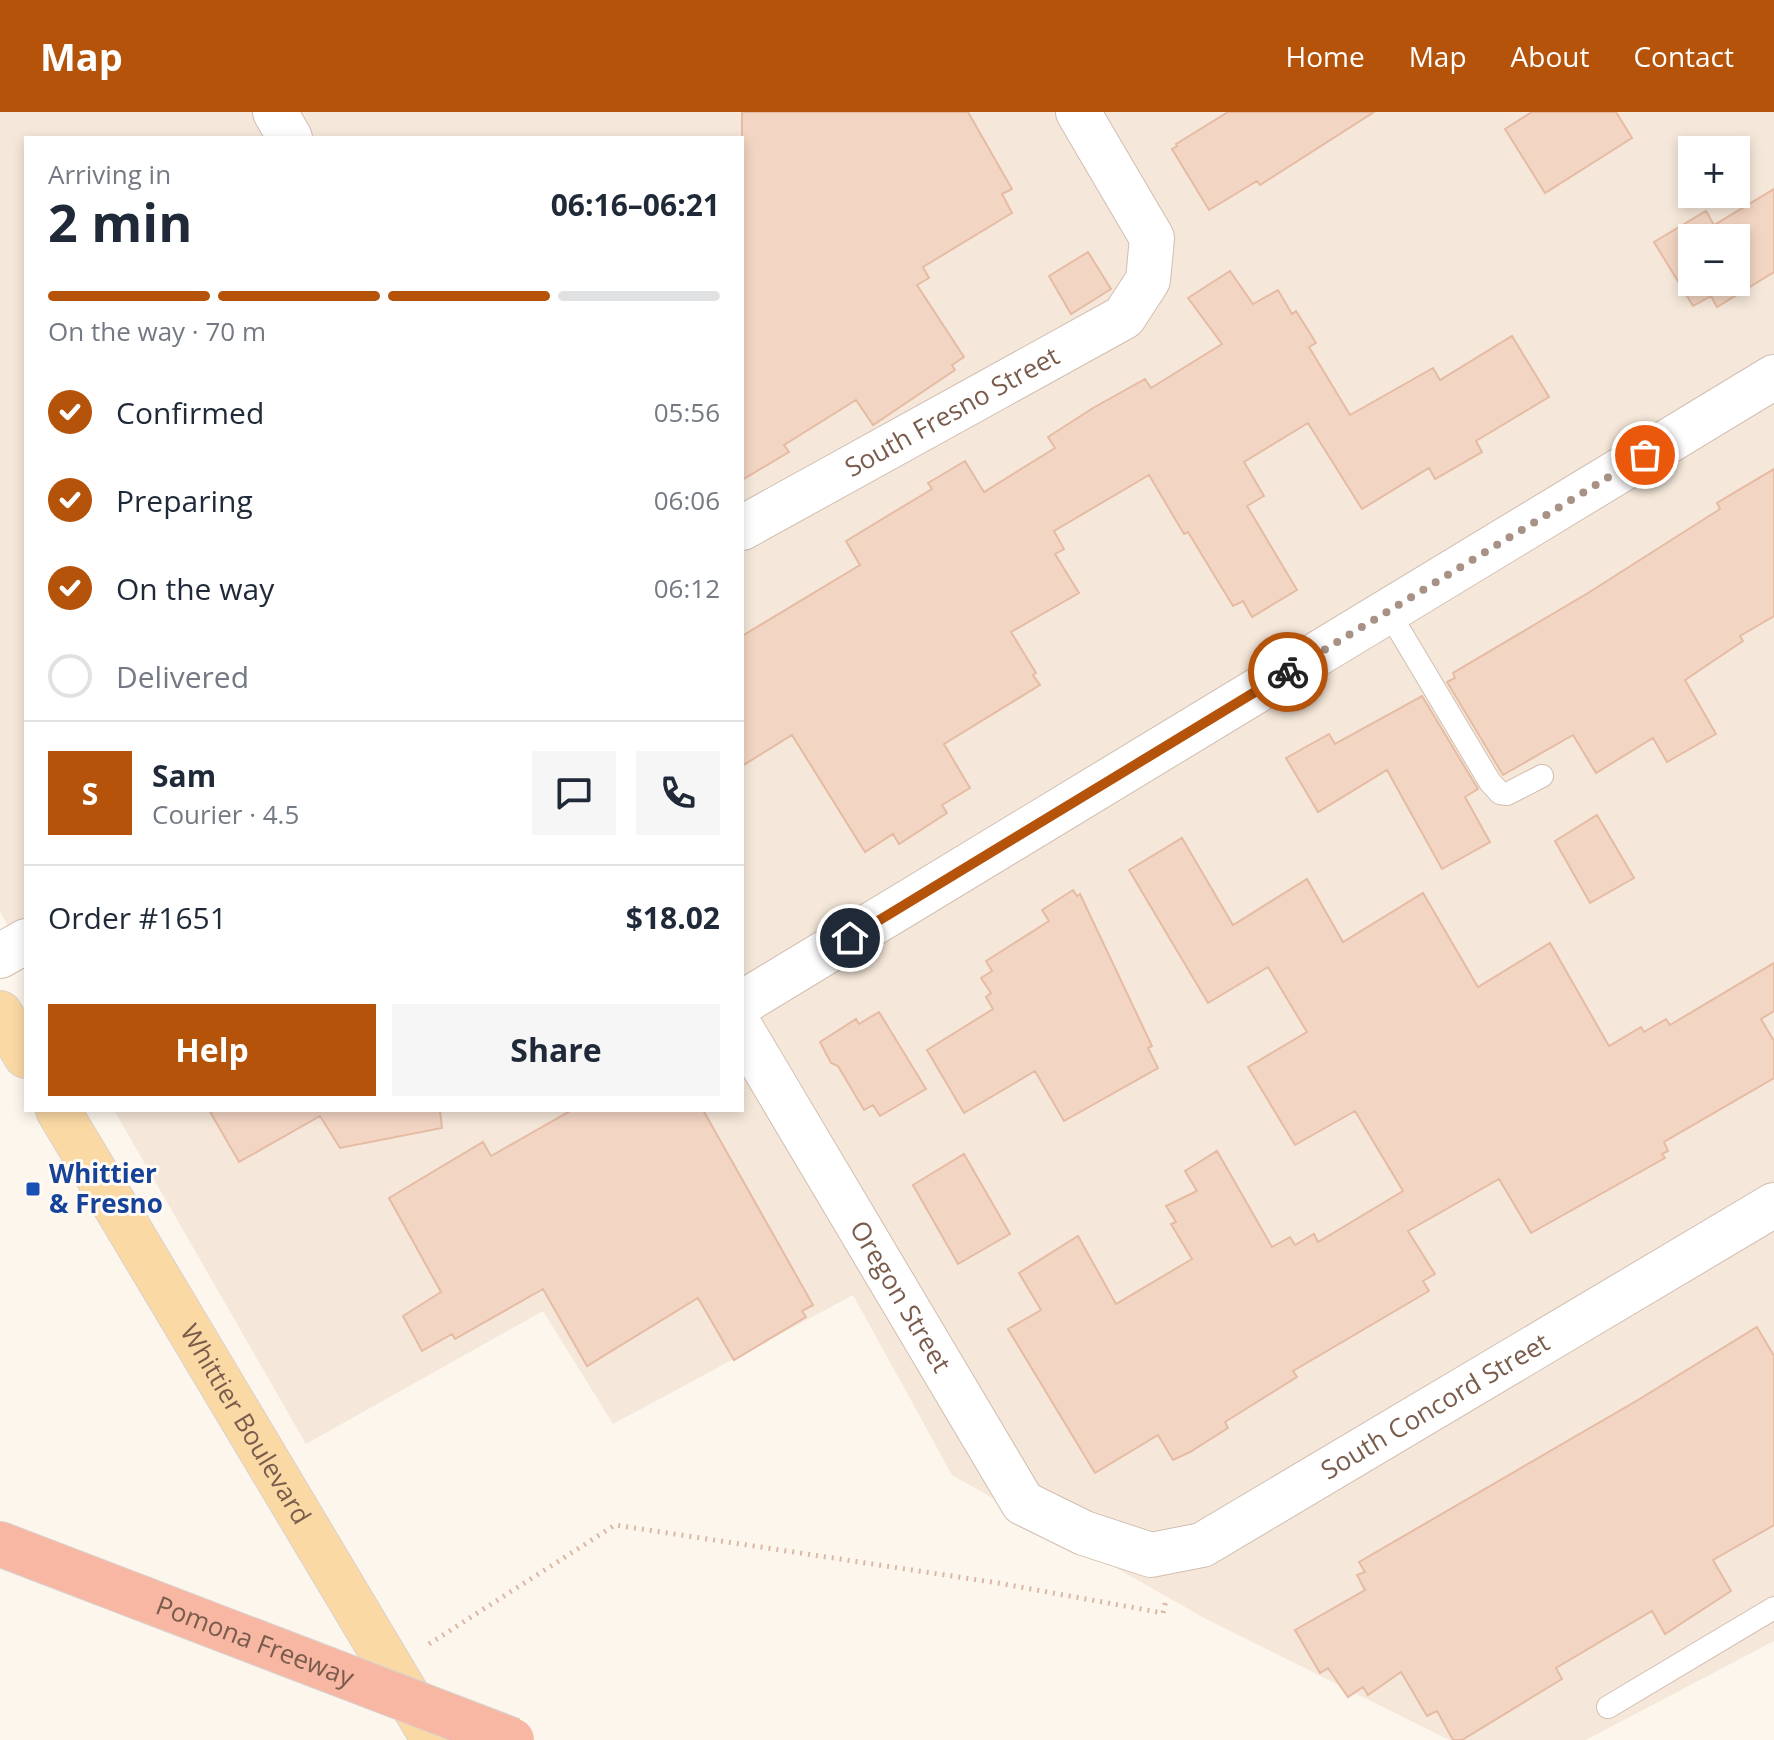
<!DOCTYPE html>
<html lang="en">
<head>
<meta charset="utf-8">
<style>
	body { margin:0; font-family:"Open Sans",sans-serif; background:#f6f6f7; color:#1f2937; height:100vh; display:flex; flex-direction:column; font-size:30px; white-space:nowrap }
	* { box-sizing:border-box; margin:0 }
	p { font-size:26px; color:#747a83 }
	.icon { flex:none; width:44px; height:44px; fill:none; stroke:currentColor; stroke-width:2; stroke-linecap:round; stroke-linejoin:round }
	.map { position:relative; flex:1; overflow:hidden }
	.details { position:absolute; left:24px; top:24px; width:720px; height:976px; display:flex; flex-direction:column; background:#fff; border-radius:0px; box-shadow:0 4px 12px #0003 }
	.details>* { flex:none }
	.fabs { position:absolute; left:1678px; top:24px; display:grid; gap:16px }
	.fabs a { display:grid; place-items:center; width:72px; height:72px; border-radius:0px; background:#fff; box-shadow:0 4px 12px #0003; font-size:40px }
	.pin { position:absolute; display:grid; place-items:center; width:68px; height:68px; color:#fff; margin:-34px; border:4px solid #fff; border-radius:50%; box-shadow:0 2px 8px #0007 }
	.courier { position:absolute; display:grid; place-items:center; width:80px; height:80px; margin:-40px; border:6px solid #b45309; border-radius:50%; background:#fff; color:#222; box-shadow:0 2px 10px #0007 }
	.head em { font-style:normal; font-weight:700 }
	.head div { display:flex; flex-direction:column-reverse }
	.head { display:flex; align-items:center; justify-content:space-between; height:136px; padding:0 24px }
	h1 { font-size:52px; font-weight:700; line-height:60px }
	.bar { display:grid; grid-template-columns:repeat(4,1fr); gap:12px 8px; align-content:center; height:96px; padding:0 24px }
	.bar i { height:10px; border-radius:6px; background:#e0e1e3 }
	.bar .current { background:#b45309 }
	.bar p { grid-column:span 4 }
	.line { display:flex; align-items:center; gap:20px; padding:0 24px; border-top:2px solid #e0e1e3 }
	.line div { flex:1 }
	.round { display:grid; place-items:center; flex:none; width:84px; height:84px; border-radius:0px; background:#f6f6f7 }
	ol { padding:0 24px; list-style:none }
	li { display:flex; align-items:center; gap:24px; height:88px }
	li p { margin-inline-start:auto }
	li .icon { padding:8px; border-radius:50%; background:#b45309; color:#fff; stroke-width:4 }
	li:last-child { color:#747a83 }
	li i { width:44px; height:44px; border:4px solid #e0e1e3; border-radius:50% }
	.action { display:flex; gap:16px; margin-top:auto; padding:16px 24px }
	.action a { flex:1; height:92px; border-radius:0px; background:#b45309; color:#fff; font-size:32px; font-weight:700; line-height:92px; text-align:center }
	.action a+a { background:#f6f6f7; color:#1f2937 }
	header { display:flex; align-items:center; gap:48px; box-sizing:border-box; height:112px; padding:0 40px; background:#b45309; color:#fff }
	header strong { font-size:38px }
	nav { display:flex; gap:44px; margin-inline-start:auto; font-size:28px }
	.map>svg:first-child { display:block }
</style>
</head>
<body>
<header>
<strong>Map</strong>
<nav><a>Home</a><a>Map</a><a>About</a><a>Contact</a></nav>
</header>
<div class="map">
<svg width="1774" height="1628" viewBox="0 0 1774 1628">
	<rect width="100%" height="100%" fill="#fdf6ec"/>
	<path fill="#f5e8da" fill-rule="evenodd" d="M0,0h1774v1529l-188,99h-137l-243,-121 -254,-144 -99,-180 -240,129 -70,-113 -237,133 -192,-334h628v-972h-716v819l-26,-45zM1692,38h44v44h-44zM1692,126h44v44h-44z"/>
	<path fill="#f3d5c3" stroke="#e6bba3" stroke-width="2" fill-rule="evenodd" d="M742,0h226l44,77 -10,5 10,19 -89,54 6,11 -12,7 47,72 -12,8 3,5 -82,55 -17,-25 -72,45 5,7 -47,28z
		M1228,0h146l-114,73 -3,-4 -48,29 -37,-61 5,-3 -1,-2z
		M1532,0h84l16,26 -87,55 -40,-64z
		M1774,77v83l-57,35 -6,-11 -18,10 -39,-64 52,-31 8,14zM1692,126h44v44h-44z
		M1088,140l23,37 -40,25 -22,-38z
		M1230,159l23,33 25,-14 14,24 4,-3 20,32 -7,4 41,68 83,-47 7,12 72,-44 37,61 -73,44 6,11 -47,27 -6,-11 -67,41 -54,-86 -64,39 20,34 -17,10 50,84 -45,27 -9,-16 -10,5 -45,-74 -4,2 -35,-59 -95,56 10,18 -9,5 24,39 -68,39 25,41 -3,2 7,10 -96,59 26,44 -28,17 5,8 -48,31 -6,-10 -28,18 -73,-117 -50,31v-130l118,-71 -14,-24 86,-52 -4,-6 37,-22 19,31 71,-44 -7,-11 45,-29 52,-29 6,9 71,-44 -34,-46z
		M1774,357v147l-34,20 3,5 -58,39 31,54 -49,28 -14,-24 -57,35 -23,-38 -70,40 -56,-93 8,-4 -2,-5 135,-80 132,-84 -3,-6z
		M1422,584l56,93 -13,8 25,45 -48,27 -55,-99 -69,42 -32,-54 43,-24 6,10z
		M1597,703l37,63 -44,25 -35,-62z
		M1182,726l51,87 74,-46 36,63 80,-49 55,94 72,-44 59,103 32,-19 3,5 22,-13 4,6 104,-62v48l-13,8 13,22v37l-110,64 4,9 -6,3 3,4 -134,75 -32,-54 -91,52 27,43 -12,7 6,10 -136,80 4,6 -72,45 3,6 -38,24 -17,8 -15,-25 -63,38 -87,-144 33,-19 -22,-37 59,-37 38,68 76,-45 -21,-35 5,-2 -10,-16 31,-15 -12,-20 32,-20 55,96 18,-10 5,8 19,-11 4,8 85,-51 -48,-80 -60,34 -47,-78 59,-35 -39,-65 -60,36 -79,-133z
		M1073,778l4,6 3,-2 72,152 -4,2 10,20 -94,53 -29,-50 -71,42 -37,-63 66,-41 -7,-12 5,-4 -10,-15 11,-7 -6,-10 63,-40 -7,-11z
		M879,900l47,77 -46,27 -7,-11 -9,5 -26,-44 -7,-3 -11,-21 36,-23 3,5z
		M209,998h231l2,18 -102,20 -20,-32 -81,46z
		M572,998h131l110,195 -11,6 4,6 -72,43 -36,-62 -111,68 -44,-77 -88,50 -3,-5 -30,17 -19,-35 38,-24 -52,-94 94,-56 8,14z
		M964,1042l46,80 -52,30 -45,-79z
		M1757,1215l17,29v169l-61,35 18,31 -66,43 -13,-23 -96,57 6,11 -100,61h-9l-16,-29 -10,5 -26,-44 -33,23 -5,-8 -15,10 -20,-29 -8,5 -25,-43 70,-40 -8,-15 8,-3 -6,-10 279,-162z"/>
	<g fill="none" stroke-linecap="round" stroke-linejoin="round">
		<defs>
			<path id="lane" d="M1388,499l102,171 10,11 7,1 35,-18
				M1608,1595l166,-99"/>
			<g id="street">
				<path d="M275,0l15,26"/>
				<path id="s1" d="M742,416l382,-211 24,-37 4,-42 -74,-126"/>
				<path d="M0,844l26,-15"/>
				<path d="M742,891l1032,-626"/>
				<path id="s2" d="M742,918l281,473 61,30 67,22 51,-10 572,-340"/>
			</g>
			<g id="primary">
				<path d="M0,901l26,43"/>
				<path id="s3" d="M58,998l376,630"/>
			</g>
			<path id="highway" d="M0,1432l141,54"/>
		</defs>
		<use href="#lane" stroke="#d1beb0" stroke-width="24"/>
		<use href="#street" stroke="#d1beb0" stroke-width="46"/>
		<use href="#primary" stroke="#dad1cd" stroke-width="46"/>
		<use href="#highway" stroke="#dad1cd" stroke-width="46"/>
		<path stroke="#d9b8a5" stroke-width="5" stroke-dasharray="2 6" stroke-linecap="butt" d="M429,1532l186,-119 383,58 165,30 3,-13"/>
		<use href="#lane" stroke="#fff" stroke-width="22"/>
		<use href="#street" stroke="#fff" stroke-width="44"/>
		<use href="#primary" stroke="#fbd9a5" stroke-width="44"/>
		<use href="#highway" stroke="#f7b7a3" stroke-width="44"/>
		<defs>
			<g id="highway-bridge">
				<path id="s4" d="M141,1486l371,142"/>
			</g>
		</defs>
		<use href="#highway-bridge" stroke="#dad1cd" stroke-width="46" stroke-linecap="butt"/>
		<use href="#highway-bridge" stroke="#f7b7a3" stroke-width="44"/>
	</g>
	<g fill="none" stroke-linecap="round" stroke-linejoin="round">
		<path stroke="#a89285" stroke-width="8" stroke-dasharray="0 14.4" d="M1288,560l357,-217"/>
		<path stroke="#b45309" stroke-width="10" d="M850,826l438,-266"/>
	</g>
	<rect fill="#1a4fb4" stroke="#fffaf3" stroke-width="3" x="25" y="1069" width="16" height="16" rx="4"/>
	<g text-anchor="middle" stroke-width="6" stroke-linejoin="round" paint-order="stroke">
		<g font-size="26" fill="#7a5c4d" stroke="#fffaf3">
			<text dy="9" stroke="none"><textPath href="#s1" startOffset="240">South Fresno Street</textPath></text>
			<text dy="9" stroke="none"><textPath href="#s2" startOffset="310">Oregon Street</textPath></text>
			<text dy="9" stroke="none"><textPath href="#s2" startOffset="1012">South Concord Street</textPath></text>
			<text dy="9" stroke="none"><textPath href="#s3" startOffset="366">Whittier Boulevard</textPath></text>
			<text dy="9" stroke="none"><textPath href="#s4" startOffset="122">Pomona Freeway</textPath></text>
		</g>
		<g font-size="26" font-weight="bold" fill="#164399" stroke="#fffaf3" text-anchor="start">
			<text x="49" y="1071">Whittier<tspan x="49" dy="30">&amp; Fresno</tspan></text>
		</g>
	</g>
</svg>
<div class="fabs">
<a>+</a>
<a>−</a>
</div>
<div class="pin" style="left:1645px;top:343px;background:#ea580c"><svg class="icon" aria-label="bag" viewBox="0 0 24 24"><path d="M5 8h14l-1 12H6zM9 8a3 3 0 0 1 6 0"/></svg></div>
<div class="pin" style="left:850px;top:826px;background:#1f2937"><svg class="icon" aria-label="home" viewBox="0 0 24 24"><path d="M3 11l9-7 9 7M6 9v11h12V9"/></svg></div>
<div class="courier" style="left:1288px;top:560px"><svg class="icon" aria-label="bike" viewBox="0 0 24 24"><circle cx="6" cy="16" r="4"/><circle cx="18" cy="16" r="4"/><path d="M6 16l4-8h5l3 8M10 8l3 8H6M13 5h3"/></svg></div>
<section class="details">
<div class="head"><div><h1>2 min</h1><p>Arriving in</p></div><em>06:16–06:21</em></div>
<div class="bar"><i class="current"></i><i class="current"></i><i class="current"></i><i></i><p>On the way · 70 m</p></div>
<ol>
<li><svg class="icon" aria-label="check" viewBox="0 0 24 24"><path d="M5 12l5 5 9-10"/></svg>Confirmed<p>05:56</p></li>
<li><svg class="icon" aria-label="check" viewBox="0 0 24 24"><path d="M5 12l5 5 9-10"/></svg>Preparing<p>06:06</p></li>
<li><svg class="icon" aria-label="check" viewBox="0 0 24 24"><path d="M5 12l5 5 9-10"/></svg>On the way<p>06:12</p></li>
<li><i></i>Delivered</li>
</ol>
<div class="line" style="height:144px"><b class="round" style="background:#b45309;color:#fff">S</b><div><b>Sam</b><p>Courier · 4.5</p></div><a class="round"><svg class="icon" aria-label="chat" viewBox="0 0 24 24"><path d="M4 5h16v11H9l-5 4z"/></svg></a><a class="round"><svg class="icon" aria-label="phone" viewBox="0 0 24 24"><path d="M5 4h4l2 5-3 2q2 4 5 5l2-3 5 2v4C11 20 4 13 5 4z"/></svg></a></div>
<div class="line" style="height:104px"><div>Order #1651</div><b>$18.02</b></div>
<div class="action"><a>Help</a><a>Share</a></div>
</section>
</div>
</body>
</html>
